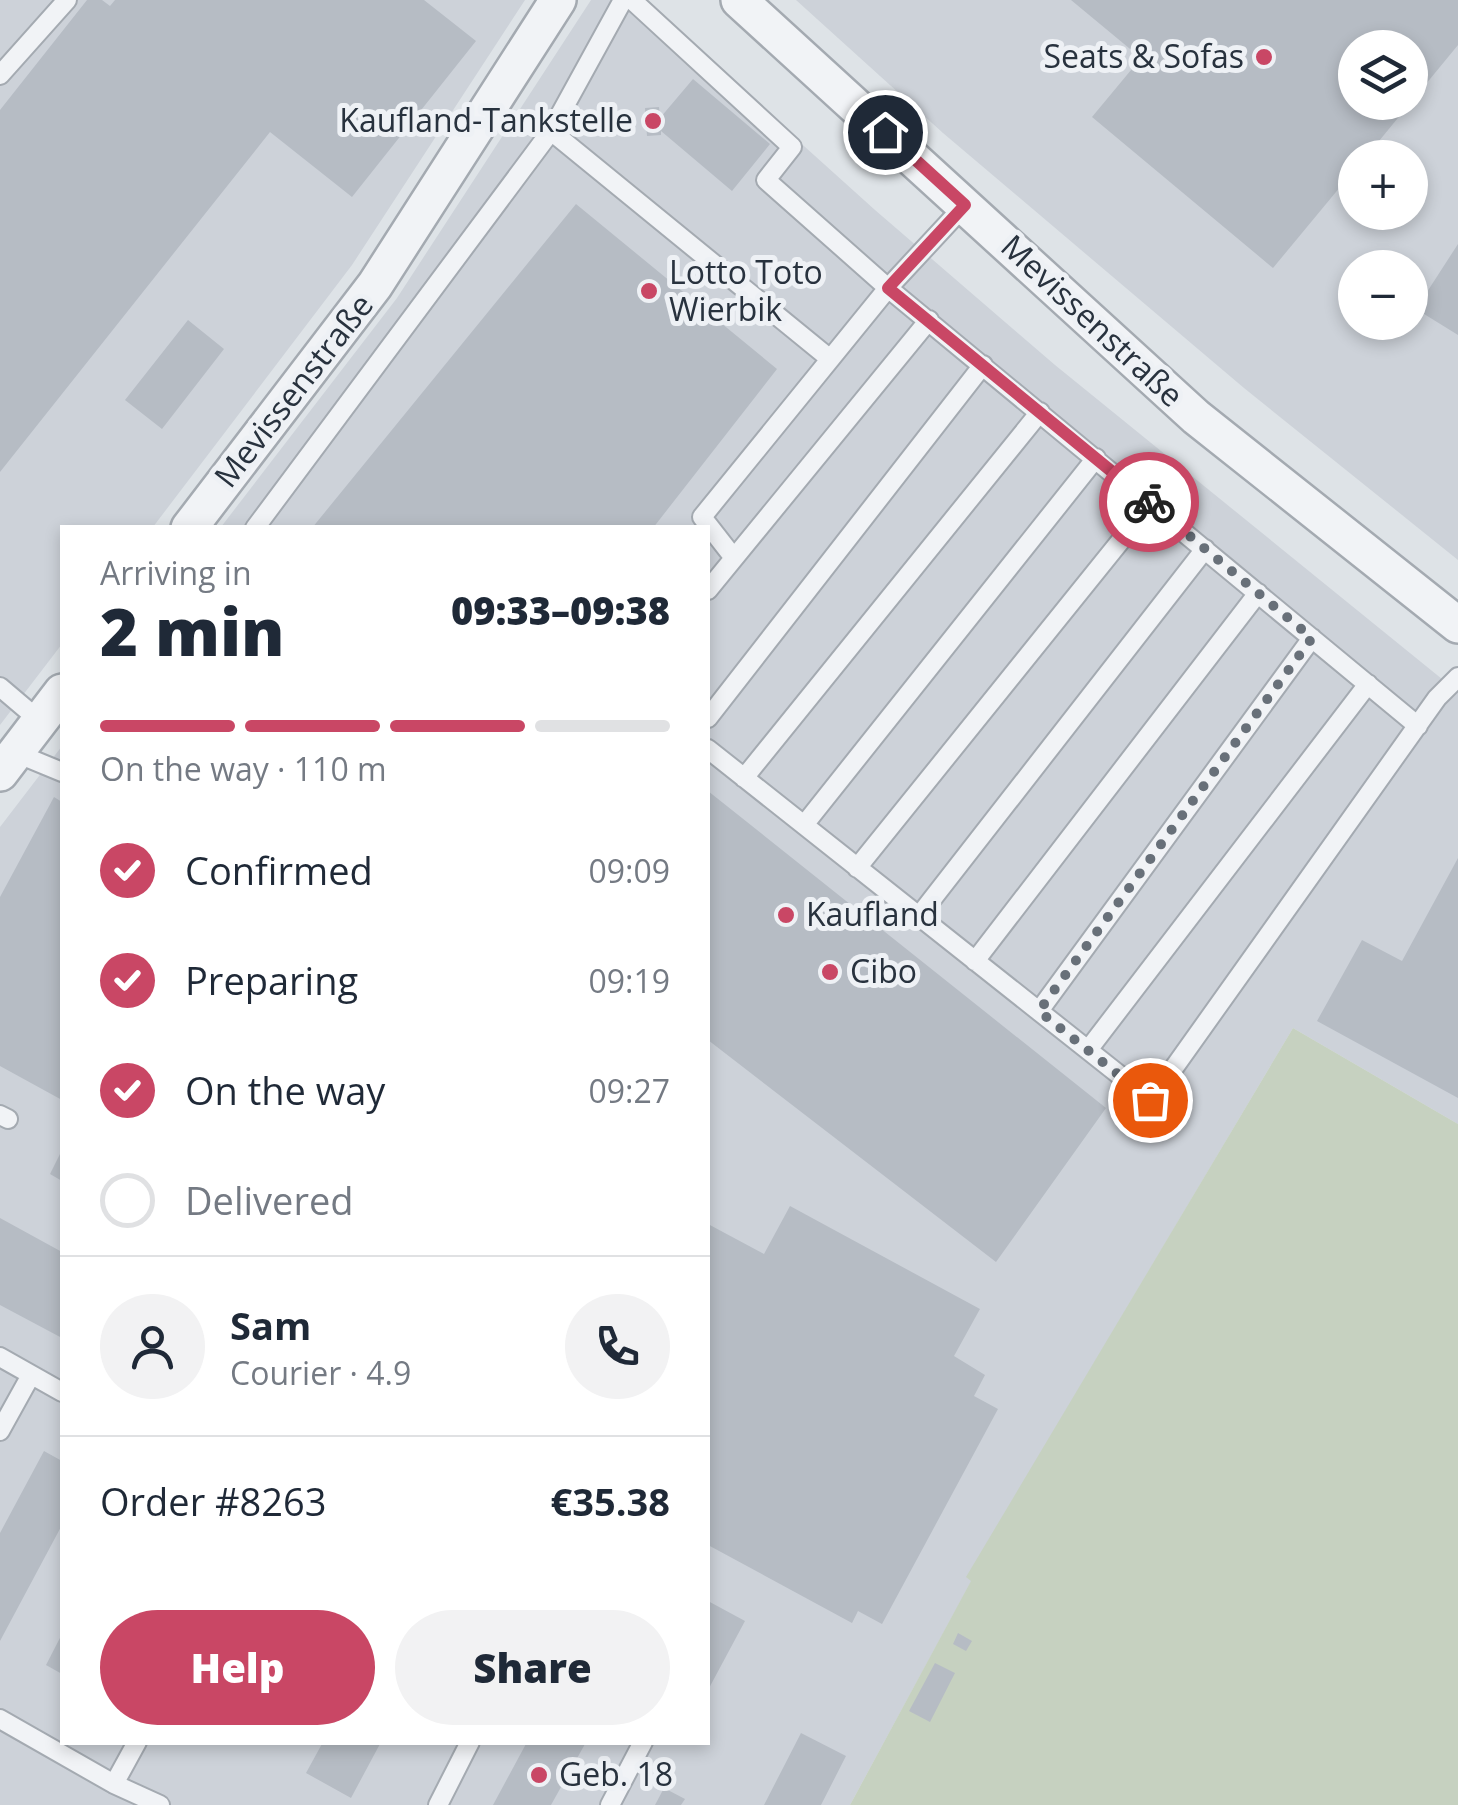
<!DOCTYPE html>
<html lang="en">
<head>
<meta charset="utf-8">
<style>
	body { margin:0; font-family:"Open Sans",sans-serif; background:#f2f2f3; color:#1f2937; height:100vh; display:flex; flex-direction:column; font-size:38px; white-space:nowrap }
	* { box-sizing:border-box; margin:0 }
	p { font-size:32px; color:#747a83 }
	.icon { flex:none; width:55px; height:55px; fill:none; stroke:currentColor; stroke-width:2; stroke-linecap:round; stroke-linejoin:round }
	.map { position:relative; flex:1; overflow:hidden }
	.drawer { position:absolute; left:60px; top:525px; width:650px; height:1220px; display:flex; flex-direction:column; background:#fff; border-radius:0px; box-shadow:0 5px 15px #0003 }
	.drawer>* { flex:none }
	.controls { position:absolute; left:1338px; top:30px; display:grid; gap:20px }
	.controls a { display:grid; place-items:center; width:90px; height:90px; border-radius:50%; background:#fff; box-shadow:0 5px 15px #0003; font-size:50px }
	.pin { position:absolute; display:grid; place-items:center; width:85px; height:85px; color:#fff; margin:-42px; border:5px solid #fff; border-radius:50%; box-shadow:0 2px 10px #0007 }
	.courier { position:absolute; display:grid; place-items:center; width:100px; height:100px; margin:-50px; border:8px solid #c94765; border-radius:50%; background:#fff; color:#222; box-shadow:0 2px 12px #0007 }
	.head em { font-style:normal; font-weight:800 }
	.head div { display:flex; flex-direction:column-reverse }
	.head { display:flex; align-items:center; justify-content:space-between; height:170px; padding:0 40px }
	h1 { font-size:65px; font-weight:800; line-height:75px }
	.bar { display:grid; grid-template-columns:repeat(4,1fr); gap:15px 10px; align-content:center; height:120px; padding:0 40px }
	.bar i { height:12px; border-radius:8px; background:#e0e1e3 }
	.bar .active { background:#c94765 }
	.bar p { grid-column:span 4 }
	.line { display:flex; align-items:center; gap:25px; padding:0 40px; border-top:2px solid #e0e1e3 }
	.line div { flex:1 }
	.round { display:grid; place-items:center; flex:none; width:105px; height:105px; border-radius:52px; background:#f2f2f3 }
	ol { padding:0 40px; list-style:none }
	li { display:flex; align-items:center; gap:30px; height:110px }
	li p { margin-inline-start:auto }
	li .icon { padding:10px; border-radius:50%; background:#c94765; color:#fff; stroke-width:4 }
	li:last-child { color:#747a83 }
	li i { width:55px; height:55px; border:5px solid #e0e1e3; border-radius:50% }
	.action { display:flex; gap:20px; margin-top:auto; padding:20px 40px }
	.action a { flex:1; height:115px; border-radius:60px; background:#c94765; color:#fff; font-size:40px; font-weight:800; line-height:115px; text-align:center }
	.action a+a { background:#f2f2f3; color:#1f2937 }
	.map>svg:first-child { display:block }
</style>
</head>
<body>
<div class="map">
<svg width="1458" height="1805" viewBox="0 0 1458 1805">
	<rect width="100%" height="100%" fill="#dee3e7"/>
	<path fill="#cdd2d9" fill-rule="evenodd" d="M0,0h525l-173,265 -199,262 -91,1v116l-62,81z
		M591,0h51l233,210 180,155 403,327v432l-165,-96 -326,549 5,3 -122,225h-850v-978l62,-81v996h646v-1214l-487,-1 176,-229z
		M796,0h662v560l-214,-172 -301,-255zM1355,48h55v54h-55zM1355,158h55v54h-55zM1355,268h55v54h-55z"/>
	<path fill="#c6d1c0" d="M1293,1028l165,96v681h-608l121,-224 -5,-4z"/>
	<path fill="#b6bcc4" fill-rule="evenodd" d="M87,0h15l8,6 5,-6h309l52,41 -124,156 -82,-65 -270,340v-362z
		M1071,0h387v45l-93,113h-10v11l-82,99 -181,-151 49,-59zM1355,48h55v54h-55z
		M693,79l77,65 -38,47 -71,-60v4l-14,1 -2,-28 14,-1 1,11z
		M576,204l201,165 -124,159h-341z
		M1458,244v91l-42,-26z
		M188,320l36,29 -62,80 -37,-29z
		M708,791l398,317 -110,154 -288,-222z
		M54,797l8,5v298l-62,-34v-169z
		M1458,858v240l-141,-77 45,-81 40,21z
		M62,1150v31l-12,-7z
		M790,1206l190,103 -26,47 31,19 -11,21 24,13 -116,215 -24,-13 -6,12 -144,-78v-321l56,30z
		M0,1218l62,34v86l-62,-33z
		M44,1451l18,10v64l-62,116v-108z
		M708,1601l37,20 -37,69z
		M958,1633l14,8 -6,10 -13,-7z
		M62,1634v40l-16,-9z
		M935,1663l20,10 -25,49 -21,-11z
		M801,1733l45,23 -25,49h-57z
		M323,1742h58l-30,56 -45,-25z
		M527,1742l58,2 -34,61h-58z
		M664,1788l21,11 -4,6h-26z"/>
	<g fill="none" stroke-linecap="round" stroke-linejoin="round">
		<defs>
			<path id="service" d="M623,0l-72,131 278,227
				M632,0l160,147 -26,33 122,108 530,438
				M0,75l67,-75
				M255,528l296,-397
				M734,558l-32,-41 186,-229 77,-83
				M708,590l221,-270
				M0,687l40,34
				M708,718l275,-353
				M708,749l443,351 286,-402 21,-21
				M16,753l46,19
				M744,778l296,-366
				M804,825l292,-367
				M857,868l294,-365
				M919,916l286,-367
				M975,961l283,-368
				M1039,1011l273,-373
				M1088,1050l280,-366
				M0,1115l8,4
				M0,1357l62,35
				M0,1431l31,-56
				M0,1719l114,65 46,21
				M114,1784l23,-42
				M438,1805l32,-63
				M610,1805l33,-63"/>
			<path id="minor" d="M739,0l457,417 262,208
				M189,528l186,-243 183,-285
				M0,773l62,-81"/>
		</defs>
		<use href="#service" stroke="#a4aab1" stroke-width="22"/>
		<use href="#minor" stroke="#a4aab1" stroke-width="40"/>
		<use href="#service" stroke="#f1f3f6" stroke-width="18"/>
		<use href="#minor" stroke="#f1f3f6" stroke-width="35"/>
	</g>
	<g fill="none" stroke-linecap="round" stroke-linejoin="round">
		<path stroke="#687079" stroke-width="10" stroke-dasharray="0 18" d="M1149,502l163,136 -273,373 111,89"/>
		<path stroke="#c94765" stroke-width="12" d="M885,132l80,73 -77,83 261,214"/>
	</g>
	<g fill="#c94765" stroke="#eef1f5" stroke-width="4">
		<circle cx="1264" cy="57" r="10"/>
		<circle cx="653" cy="121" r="10"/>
		<circle cx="649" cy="291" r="10"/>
		<circle cx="786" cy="915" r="10"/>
		<circle cx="830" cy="972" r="10"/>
		<circle cx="539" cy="1775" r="10"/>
	</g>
	<g text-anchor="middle" stroke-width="10" stroke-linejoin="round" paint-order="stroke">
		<g font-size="32" fill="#28323e" stroke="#eef1f5" text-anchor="start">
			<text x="1244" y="68" text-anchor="end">Seats &amp; Sofas</text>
			<text x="633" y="132" text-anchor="end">Kaufland-Tankstelle</text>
			<text x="669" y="284">Lotto Toto<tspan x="669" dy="37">Wierbik</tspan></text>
			<text x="806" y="926">Kaufland</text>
			<text x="850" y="983">Cibo</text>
			<text x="559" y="1786">Geb. 18</text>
		</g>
		<g font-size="32" fill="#28323e" stroke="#eef1f5">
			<text transform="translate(1092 321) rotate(43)" y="11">Mevissenstraße</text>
			<text transform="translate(294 391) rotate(-52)" y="11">Mevissenstraße</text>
		</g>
	</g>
</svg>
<div class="controls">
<a><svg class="icon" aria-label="layers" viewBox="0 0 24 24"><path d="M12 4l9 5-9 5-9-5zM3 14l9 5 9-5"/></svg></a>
<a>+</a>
<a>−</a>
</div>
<div class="pin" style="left:1150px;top:1100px;background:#ea580c"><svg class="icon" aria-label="bag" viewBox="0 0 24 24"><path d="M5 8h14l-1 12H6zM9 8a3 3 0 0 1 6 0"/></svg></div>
<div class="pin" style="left:885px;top:132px;background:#1f2937"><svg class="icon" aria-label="home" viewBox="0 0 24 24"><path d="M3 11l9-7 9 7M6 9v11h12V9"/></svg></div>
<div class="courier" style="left:1149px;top:502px"><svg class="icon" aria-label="bike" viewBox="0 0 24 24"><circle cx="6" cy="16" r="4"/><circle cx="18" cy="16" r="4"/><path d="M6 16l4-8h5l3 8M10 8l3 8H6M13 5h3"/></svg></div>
<section class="drawer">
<div class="head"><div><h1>2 min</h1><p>Arriving in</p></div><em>09:33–09:38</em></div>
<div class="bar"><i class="active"></i><i class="active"></i><i class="active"></i><i></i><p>On the way · 110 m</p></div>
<ol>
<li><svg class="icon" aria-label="check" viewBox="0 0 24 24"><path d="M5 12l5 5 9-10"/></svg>Confirmed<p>09:09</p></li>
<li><svg class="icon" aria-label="check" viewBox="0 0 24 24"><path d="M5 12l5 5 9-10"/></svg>Preparing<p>09:19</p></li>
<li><svg class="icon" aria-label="check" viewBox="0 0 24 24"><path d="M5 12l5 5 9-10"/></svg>On the way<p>09:27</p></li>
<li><i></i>Delivered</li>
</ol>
<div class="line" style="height:180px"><a class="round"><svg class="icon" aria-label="person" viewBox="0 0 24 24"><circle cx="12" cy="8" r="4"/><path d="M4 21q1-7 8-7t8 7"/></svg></a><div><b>Sam</b><p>Courier · 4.9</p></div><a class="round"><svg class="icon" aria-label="phone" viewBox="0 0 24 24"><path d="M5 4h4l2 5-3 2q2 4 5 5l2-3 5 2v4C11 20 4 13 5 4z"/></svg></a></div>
<div class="line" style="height:130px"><div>Order #8263</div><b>€35.38</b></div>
<div class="action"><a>Help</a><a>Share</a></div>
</section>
</div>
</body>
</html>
